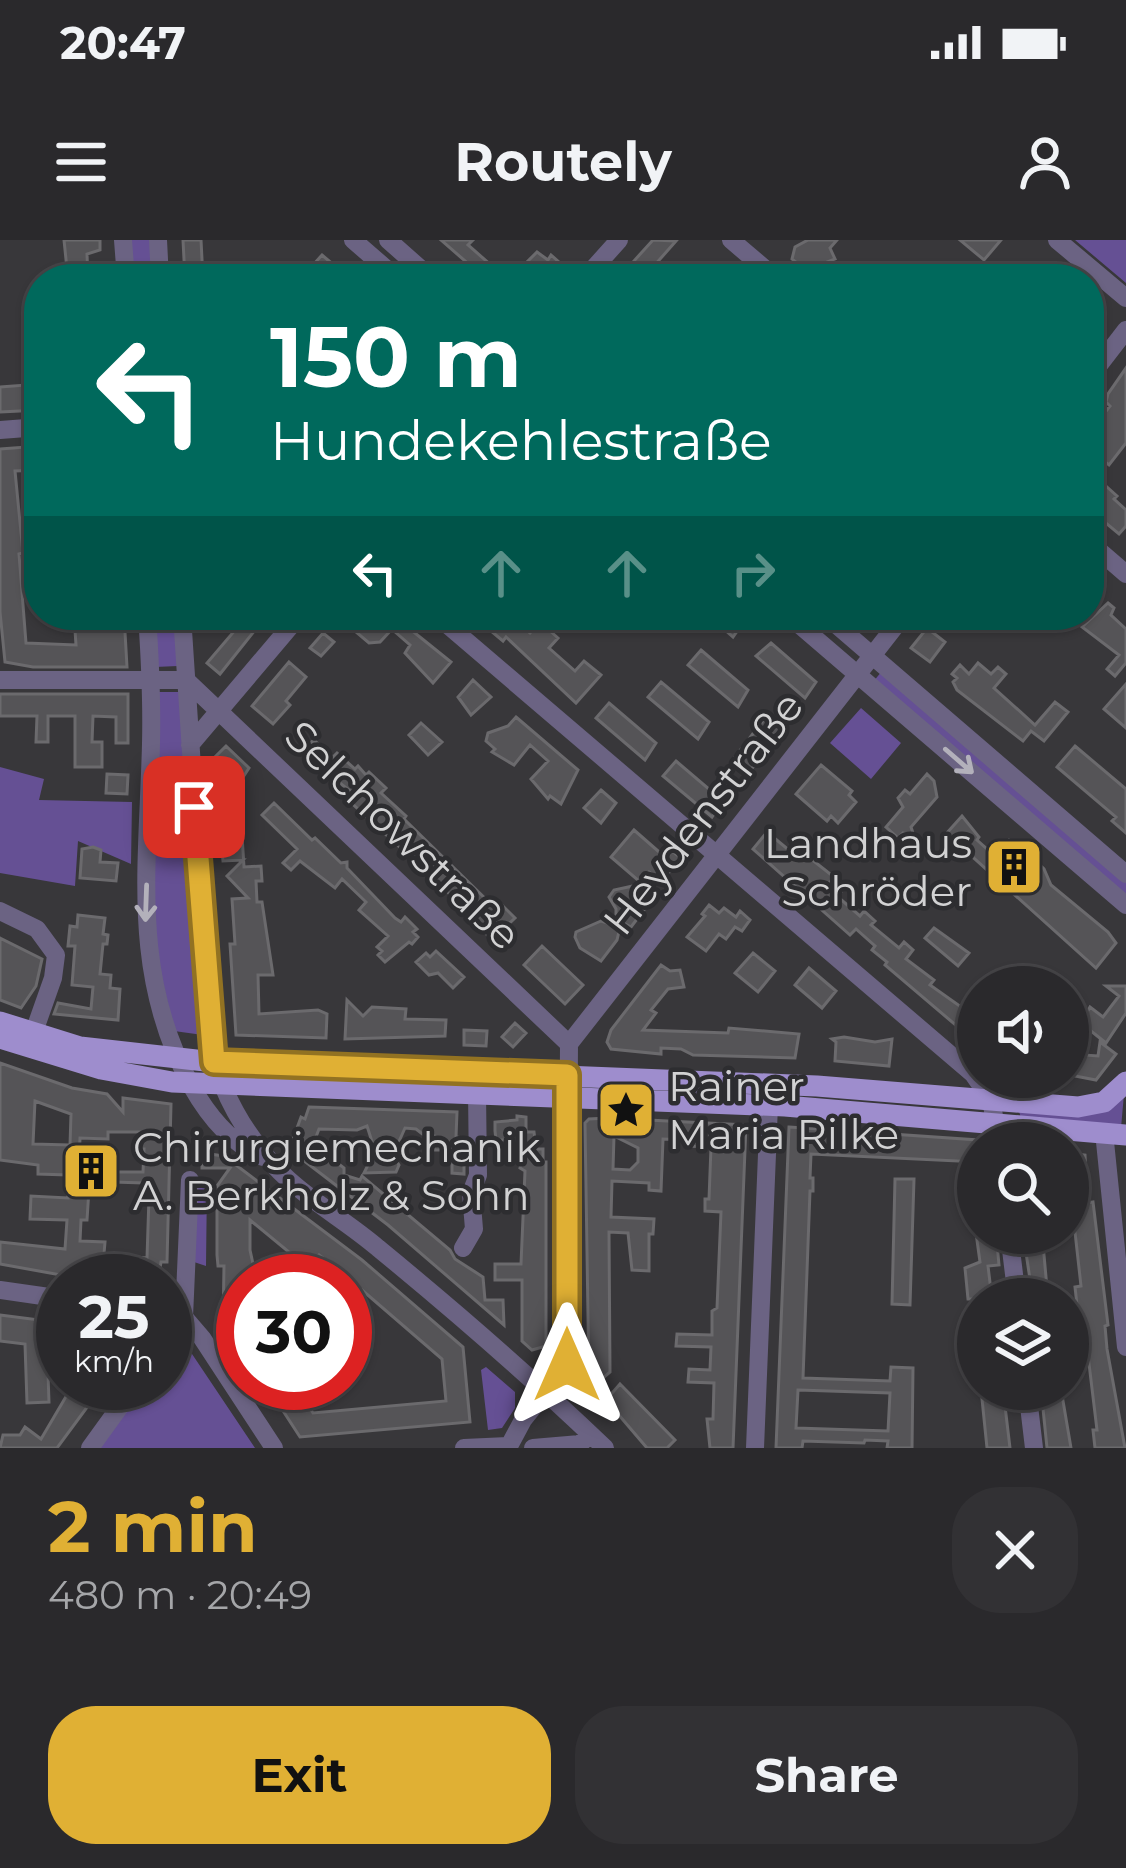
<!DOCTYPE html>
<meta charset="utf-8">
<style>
:root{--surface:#2a292c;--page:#323134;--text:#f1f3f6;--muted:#a5a6a9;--line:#464548;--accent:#e0b034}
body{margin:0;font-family:Montserrat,sans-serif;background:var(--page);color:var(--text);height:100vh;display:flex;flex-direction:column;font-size:45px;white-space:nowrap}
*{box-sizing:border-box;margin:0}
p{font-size:39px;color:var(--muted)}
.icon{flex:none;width:66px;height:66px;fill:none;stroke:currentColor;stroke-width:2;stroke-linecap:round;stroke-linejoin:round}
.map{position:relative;height:1208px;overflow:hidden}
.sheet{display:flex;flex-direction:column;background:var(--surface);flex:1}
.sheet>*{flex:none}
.guide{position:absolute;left:24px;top:24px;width:1080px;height:366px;border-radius:48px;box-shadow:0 3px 9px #0004,0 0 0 3px var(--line);background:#00695c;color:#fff;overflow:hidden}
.controls{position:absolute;left:957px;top:726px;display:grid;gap:24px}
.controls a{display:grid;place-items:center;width:132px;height:132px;border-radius:50%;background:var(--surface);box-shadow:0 3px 9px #0004,0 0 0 3px var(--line);font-size:60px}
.speed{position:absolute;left:36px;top:1014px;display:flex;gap:24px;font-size:60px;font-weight:700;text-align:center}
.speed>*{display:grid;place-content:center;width:156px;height:156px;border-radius:50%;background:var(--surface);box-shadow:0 3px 9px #0004,0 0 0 3px var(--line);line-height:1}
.speed small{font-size:30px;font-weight:400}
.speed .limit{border:18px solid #d22;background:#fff;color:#111}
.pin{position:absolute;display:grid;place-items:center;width:102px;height:102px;color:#fff;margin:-51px;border-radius:24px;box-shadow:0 6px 18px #0006}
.me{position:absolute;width:132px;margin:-66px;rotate:0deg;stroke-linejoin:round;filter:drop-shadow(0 0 9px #0008)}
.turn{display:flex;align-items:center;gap:42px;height:252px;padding:0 48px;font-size:54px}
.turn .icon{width:156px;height:156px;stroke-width:2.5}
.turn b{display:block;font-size:84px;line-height:102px}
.lanes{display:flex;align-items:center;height:114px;padding:0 48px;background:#0003;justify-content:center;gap:60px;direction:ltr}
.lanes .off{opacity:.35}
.round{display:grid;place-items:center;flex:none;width:126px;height:126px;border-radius:48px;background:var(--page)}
.headline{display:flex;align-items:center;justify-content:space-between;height:204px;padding:0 48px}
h1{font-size:72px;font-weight:700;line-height:90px;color:var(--accent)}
.button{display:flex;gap:24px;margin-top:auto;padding:24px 48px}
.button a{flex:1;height:138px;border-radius:48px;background:var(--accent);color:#111;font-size:48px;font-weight:700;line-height:138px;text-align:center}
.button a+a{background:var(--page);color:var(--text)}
.status{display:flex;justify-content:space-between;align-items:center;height:84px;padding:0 60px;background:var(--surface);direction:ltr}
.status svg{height:33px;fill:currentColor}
header{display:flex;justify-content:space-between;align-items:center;height:156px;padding:0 48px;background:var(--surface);font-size:54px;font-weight:700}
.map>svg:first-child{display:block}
</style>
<div class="status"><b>20:47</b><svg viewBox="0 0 49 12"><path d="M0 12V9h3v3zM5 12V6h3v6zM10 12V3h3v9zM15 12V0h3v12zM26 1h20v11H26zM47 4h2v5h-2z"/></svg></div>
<header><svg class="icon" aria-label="menu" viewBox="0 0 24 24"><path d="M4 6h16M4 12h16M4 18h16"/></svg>Routely<svg class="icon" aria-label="person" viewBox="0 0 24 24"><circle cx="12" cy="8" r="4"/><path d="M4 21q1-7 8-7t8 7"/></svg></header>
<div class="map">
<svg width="1126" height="1208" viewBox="0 0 1126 1208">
<rect width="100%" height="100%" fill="#38373a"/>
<path fill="#655094" d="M130,0H151L154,39H132Z
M1075,0H1126V43Z
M152,375H175L178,426L155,427Z
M882,431L1126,640V659L873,442Z
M158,452H180L203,795L174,791L153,699Z
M861,468L901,503L871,539L830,503Z
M0,527L44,539L39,560L132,562L131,624L78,601L75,646L0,633Z
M1124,854L1121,888L1021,878L1018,868Z
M196,940L207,941L206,1026L194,1022Z
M178,1101L188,1108L255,1208H99L147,1143H165V1119Z
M486,1127L515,1152V1168L502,1188L488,1190L481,1130Z"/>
<path fill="#555457" stroke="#6b6a6d" stroke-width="3" fill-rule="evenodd" d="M64,0H100V10L87,14L88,39H68Z
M183,0H201L203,39H185Z
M441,0H473L468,5L499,32L492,39H476L468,32L472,27Z
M653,0L676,1L653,27V39H639L633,22Z
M808,0H837L830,8L835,19L827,22L826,32L814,37L792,19L795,7Z
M960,0H1001L984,20Z
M537,12L548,20L551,15L561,24L548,39L527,22Z
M322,15L335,26L350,39H310L305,34Z
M1126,128V203L1109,225L1089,209V180L1095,185L1110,166L1106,162L1108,154Z
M39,144V170L0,172V147Z
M39,206V230L15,231L23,313L19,314L26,403L76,405L74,375H124L127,427H33L5,422L0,372V209Z
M1097,238L1117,256L1114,259L1126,270V286L1119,294L1089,269V248Z
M1108,363L1114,368L1111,375L1126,389V423L1115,436L1107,429L1119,415L1082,387Z
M248,375H267L220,434L207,423Z
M336,375H376L392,389L380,402L369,403Z
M472,375H508L530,393L540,382L558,398L549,408L575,431L584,421L601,435L576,463L506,397L503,401Z
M708,375H739L745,380L733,397Z
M400,381L451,422L433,443L405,413L410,405L393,390Z
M927,388L945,402L930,422L911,408Z
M323,393L334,402L321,416L310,408Z
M771,403L816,442L805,458L756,416Z
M701,410L748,450L738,467L688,425Z
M289,422L306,437L286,461L290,465L273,484L252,466Z
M978,423L991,434L998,427L1006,434L994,448L1035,485L1055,462L1068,472L1044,501L1031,491L1023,501L957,450L953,442L957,438L952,434L960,425L969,434Z
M473,440L491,457L471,475L458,457Z
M661,442L709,482L698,499L648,457Z
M1126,444V488L1104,469Z
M0,454H128V503H116V477L93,476L92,502H102V527H75V476H48V502H36L37,476H0Z
M609,463L656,503L645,520L596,478Z
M768,474L786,485L746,536L732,521Z
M516,477L578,530L561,564L550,556L548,559L531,539L548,521L530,505L514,525L492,512L495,509L486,501L488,493L508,486Z
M421,483L442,502L428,515L409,495Z
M314,500L333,517L337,513L355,529L358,526L366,535L369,532L386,548L381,553L406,576L404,579L495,668L500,663L515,678L492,700L442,646L345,557L350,551L300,511Z
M226,506L249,528L238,545H228L227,528L215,517Z
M1075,506L1126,549V593L1112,581L1116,577L1057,527Z
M676,521L723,561L712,577L663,536Z
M821,525L852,551L849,555L856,562L838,583L831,576L827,581L796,554Z
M107,534L128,535L127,554L106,553Z
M927,534L934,541L937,557L911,587L914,596L903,593L898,598L886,587L903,567L898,558L905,550L910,554Z
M601,550L616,563L601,583L584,568Z
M235,556L236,577L219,578L218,557Z
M274,563L312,600L315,598L341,623L347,622V628L395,678L401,682L405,677L417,689L413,692L418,697L412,704L409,702L385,722L378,715L382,711L377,707L388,696L359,670L366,662L342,639L335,648L300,621L291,630L283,623L297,609L262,575Z
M962,576L979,597L977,600L995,616L1009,600L1028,614L1044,629L1051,645L1108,692L1116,703L1096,728L967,612L962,618L954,612L959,606L946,594Z
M219,580L242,595L244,627L261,626L262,641H256L257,662H262L273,735H258L259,774L318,770L327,774L326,798L236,795L230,704H235L232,659L248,658L227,636L243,620L223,621Z
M634,590L666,618L672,611L681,618L661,642L649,632L640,642L611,617Z
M767,592L796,616L801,611L834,637L830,642L841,652L838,657L860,676L864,671L875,681L871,685L899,708L904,702L913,710L906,719L934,740L930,745L978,779V804L885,725L887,722L872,710L875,706L856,689L850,695L753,609Z
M93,607L101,610L100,622L118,623L116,641L80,638L82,609Z
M633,646L650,662L631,687L616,679V669L609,657L614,650Z
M709,665L719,673L724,668L736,677L740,671L750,680L742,691L735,687L726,699L719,694L706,711L687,697L705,676L702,674Z
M78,675L105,678L103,694L108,695L107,704H103L100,734L111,735L110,748L120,749L118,780L54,774L58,763L91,769L93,747L72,745L75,706H68L70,686L77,687Z
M601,681L620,687L617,700L601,721L580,708L575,697L576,692Z
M934,688L969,713L958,726L925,698Z
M0,698L42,719L36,746L21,768L0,760Z
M542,706L583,745L565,764L524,725Z
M436,711L464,737L453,748L438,733L429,735L416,722L426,713L430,717Z
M753,713L775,731L758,752L735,733Z
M661,725L670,731L680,730L684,747L668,749L651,770L656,773L643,790L728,793L729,788L799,794L795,818L693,815L681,809L661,808V814L611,809L607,802L611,790Z
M809,728L836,751L822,768L795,745Z
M1106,746H1126V773L1106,803L1081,783L1090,767L1103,777L1119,756Z
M347,760L363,776L372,767L406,769L405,779L446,780L445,796L345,799Z
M515,783L526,793L513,807L502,797Z
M464,790L487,791L486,806L464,805Z
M844,797L875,802L892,799L889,826L835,821L836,802L832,799Z
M1100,802L1116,814L1096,840L1070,835L1071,814L1098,816Z
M0,823L72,848L107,854L123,872V858L171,864L167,1022H161L158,1041L126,1036L72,1037L0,1024V1002L65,1009L67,980L30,979L31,956L68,958V935L38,934V925L0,920ZM35,861L71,874L70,905L33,904ZM108,892H139L138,909H144L143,932H114V924L79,923L80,898L108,899ZM113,942L144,943V957H149L147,1018L104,1014L105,1002L80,1001L81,980H87L89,949L113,950Z
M309,867L457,872L456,897L464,898V934L452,933V923H443V910H434V896H425L416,889L405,888L393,915L399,925L396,932L364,933L375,911L367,886L357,890L319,889L311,910L323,912L344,928V935L360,940L362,936L450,1010L455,1019L483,1037L485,1060H503L504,1085L388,985L303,920L305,916L289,910L301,877L305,879Z
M517,876L526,877V892H534L536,909H543V922H546V1106L532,1110L522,1101V1040H495V1024H521L525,931L520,928L524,909L521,900H496L495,891V882L517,880Z
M608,878L746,885L733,1208H710L707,1179H713L714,1143L688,1142L689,1129L710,1130L711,1107L676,1106L677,1094L712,1095V1071L717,1068L721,972L705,971V959H709L711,907L687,906L688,900L663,899L661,951L649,950V943L612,941L611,977L654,979L653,994H649V1031L632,1030L628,993L609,992L610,1132L595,1145L589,1140L585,883L589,879ZM614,896L638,908V922L630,930L613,929Z
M789,887L978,900V922L811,914L810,938H813V951H810L803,1138L890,1141L891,1127L913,1128L912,1208H887L888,1201L865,1200L864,1203L803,1201L802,1208H776ZM798,1150L890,1153L888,1191L796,1188Z
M202,913L224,916L362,1020L463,1107L470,1182L300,1197L265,1143H293L313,1173L446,1161L442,1119L362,1050L359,1054L350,1050L345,1041L336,1037L341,1031L319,1015L307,1027L250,980V1010L255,1033L250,1041H243V1114L223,1084L224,1026H218L217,1015V946L230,928H202Z
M1068,913L1085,915L1086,934L1068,933Z
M895,939H914L910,1065L892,1064Z
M1093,962L1108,1085L1105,1086L1107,1109L1125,1208H1095L1093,1190H1097L1084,1082L1079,1083L1075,1047L1081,1046L1072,965Z
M976,993H996L999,1025L988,1026L992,1059H968L965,1028L980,1022Z
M1023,993H1042L1048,1059H1033Z
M0,1075L63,1083V1107L47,1106L49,1162L27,1163L25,1104L0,1101Z
M74,1143H105L57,1208H0L3,1195H20L25,1187L41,1199Z
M620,1144L675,1200L667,1208H647L606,1160Z
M981,1149H1003L1010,1208H987Z
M1041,1149H1061L1071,1208H1047Z"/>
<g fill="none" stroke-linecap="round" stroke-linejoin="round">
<path stroke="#6b6383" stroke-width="18" d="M123,0L126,39
M158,0L160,39
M353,0L398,39
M388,0L432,39
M731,0L777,39
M1057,0L1126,58
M584,39L619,0
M1089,138L1126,90
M0,190L39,187
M1089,302L1126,334
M147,375C150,418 152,461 151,504C148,627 130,735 192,847C209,877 231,904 263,917
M182,375L210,801C218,845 237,881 265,915C295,953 342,977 378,1008C456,1072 532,1138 605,1208
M436,375L973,834L991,860L999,903
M788,375L1126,665
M825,375L1126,634
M0,440H186L569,804
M190,505L300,375
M0,671L37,689L56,715L53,738L29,806
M1104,892L1126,1107
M1009,993L1017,1059
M463,1008L474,989L471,953L478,935L477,852
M0,1050L63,1059
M165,1068L184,1077L190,940
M165,1103L184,1077L202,1098L274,1208
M1027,1149L1034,1208
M90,1208L137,1143
M464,1208L508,1206
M508,1208L523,1180L567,1125L569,804L904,375
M533,1208L580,1204L590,1194
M755,1208L769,865"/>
<path stroke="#9e8dcd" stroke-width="21" d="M0,782L80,807L214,822L817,846L1078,867L1104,862L1126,842
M0,798L101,829L172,842L785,866L1126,895"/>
</g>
<defs><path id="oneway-shaft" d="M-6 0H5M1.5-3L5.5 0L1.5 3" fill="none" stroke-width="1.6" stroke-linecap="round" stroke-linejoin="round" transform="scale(3)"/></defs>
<g stroke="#b3b1bb">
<use href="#oneway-shaft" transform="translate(959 521) rotate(41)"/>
<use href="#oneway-shaft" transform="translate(146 663) rotate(92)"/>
</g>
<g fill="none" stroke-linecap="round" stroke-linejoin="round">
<g stroke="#927222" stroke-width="30">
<path id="route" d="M194,567L214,822L567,835V1125"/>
</g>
<use href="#route" stroke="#e0b034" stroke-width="21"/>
</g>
<defs>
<g id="building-square" transform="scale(3)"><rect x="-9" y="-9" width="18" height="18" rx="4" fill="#e0b034" stroke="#2d2d30"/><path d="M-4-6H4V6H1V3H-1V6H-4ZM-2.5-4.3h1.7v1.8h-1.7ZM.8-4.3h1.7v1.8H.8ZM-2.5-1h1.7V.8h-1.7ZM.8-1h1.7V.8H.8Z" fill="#111"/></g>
<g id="sight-square" transform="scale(3)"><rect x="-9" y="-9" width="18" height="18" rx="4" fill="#e0b034" stroke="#2d2d30"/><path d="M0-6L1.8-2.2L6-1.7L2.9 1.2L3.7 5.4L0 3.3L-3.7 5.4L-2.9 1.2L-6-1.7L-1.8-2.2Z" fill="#111"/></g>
</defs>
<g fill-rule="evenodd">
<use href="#building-square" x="1014" y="627"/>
<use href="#sight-square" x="626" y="870"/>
<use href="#building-square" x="91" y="931"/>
</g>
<g text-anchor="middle" stroke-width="9" stroke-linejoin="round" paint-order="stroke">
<g font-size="42" fill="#d2d2d3" stroke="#2d2d30">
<text transform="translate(703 573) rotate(-52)" y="15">Heydenstraße</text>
<text transform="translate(403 595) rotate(44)" y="15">Selchowstraße</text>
</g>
<g font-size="42" fill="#d2d2d3" stroke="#2d2d30" text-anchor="start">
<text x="972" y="618" text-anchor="end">Landhaus<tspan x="972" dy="48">Schröder</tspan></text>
<text x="668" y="861">Rainer<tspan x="668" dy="48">Maria Rilke</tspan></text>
<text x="133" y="922">Chirurgiemechanik<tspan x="133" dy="48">A. Berkholz &amp; Sohn</tspan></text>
</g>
</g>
</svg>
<div class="controls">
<a><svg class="icon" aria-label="sound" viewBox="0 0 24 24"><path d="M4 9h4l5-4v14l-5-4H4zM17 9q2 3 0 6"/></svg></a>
<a><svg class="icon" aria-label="search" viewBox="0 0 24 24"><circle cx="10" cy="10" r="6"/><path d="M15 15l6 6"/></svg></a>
<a><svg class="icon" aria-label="layers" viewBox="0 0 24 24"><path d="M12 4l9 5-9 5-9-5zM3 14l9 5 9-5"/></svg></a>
</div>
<div class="speed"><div>25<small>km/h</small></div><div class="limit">30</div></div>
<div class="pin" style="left:194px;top:567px;background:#d93025"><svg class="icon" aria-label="arrive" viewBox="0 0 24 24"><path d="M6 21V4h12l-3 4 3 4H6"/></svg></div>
<svg class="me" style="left:567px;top:1125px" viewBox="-20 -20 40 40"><path d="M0-17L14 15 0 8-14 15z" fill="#e0b034" stroke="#fff" stroke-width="4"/></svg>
<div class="guide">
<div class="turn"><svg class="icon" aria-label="left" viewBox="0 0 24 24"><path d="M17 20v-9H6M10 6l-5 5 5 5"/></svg><div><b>150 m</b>Hundekehlestraße</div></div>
<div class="lanes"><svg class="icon" aria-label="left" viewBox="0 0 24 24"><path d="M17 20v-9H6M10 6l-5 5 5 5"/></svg><svg class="icon off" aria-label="ahead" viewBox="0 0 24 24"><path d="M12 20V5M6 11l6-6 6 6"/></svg><svg class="icon off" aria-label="ahead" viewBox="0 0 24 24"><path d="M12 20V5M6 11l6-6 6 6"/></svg><svg class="icon off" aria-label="right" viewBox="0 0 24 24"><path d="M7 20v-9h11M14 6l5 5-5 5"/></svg></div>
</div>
</div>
<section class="sheet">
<div class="headline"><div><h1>2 min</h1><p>480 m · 20:49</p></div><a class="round"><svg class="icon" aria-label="close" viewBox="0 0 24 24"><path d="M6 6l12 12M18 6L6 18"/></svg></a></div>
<div class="button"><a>Exit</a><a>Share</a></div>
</section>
